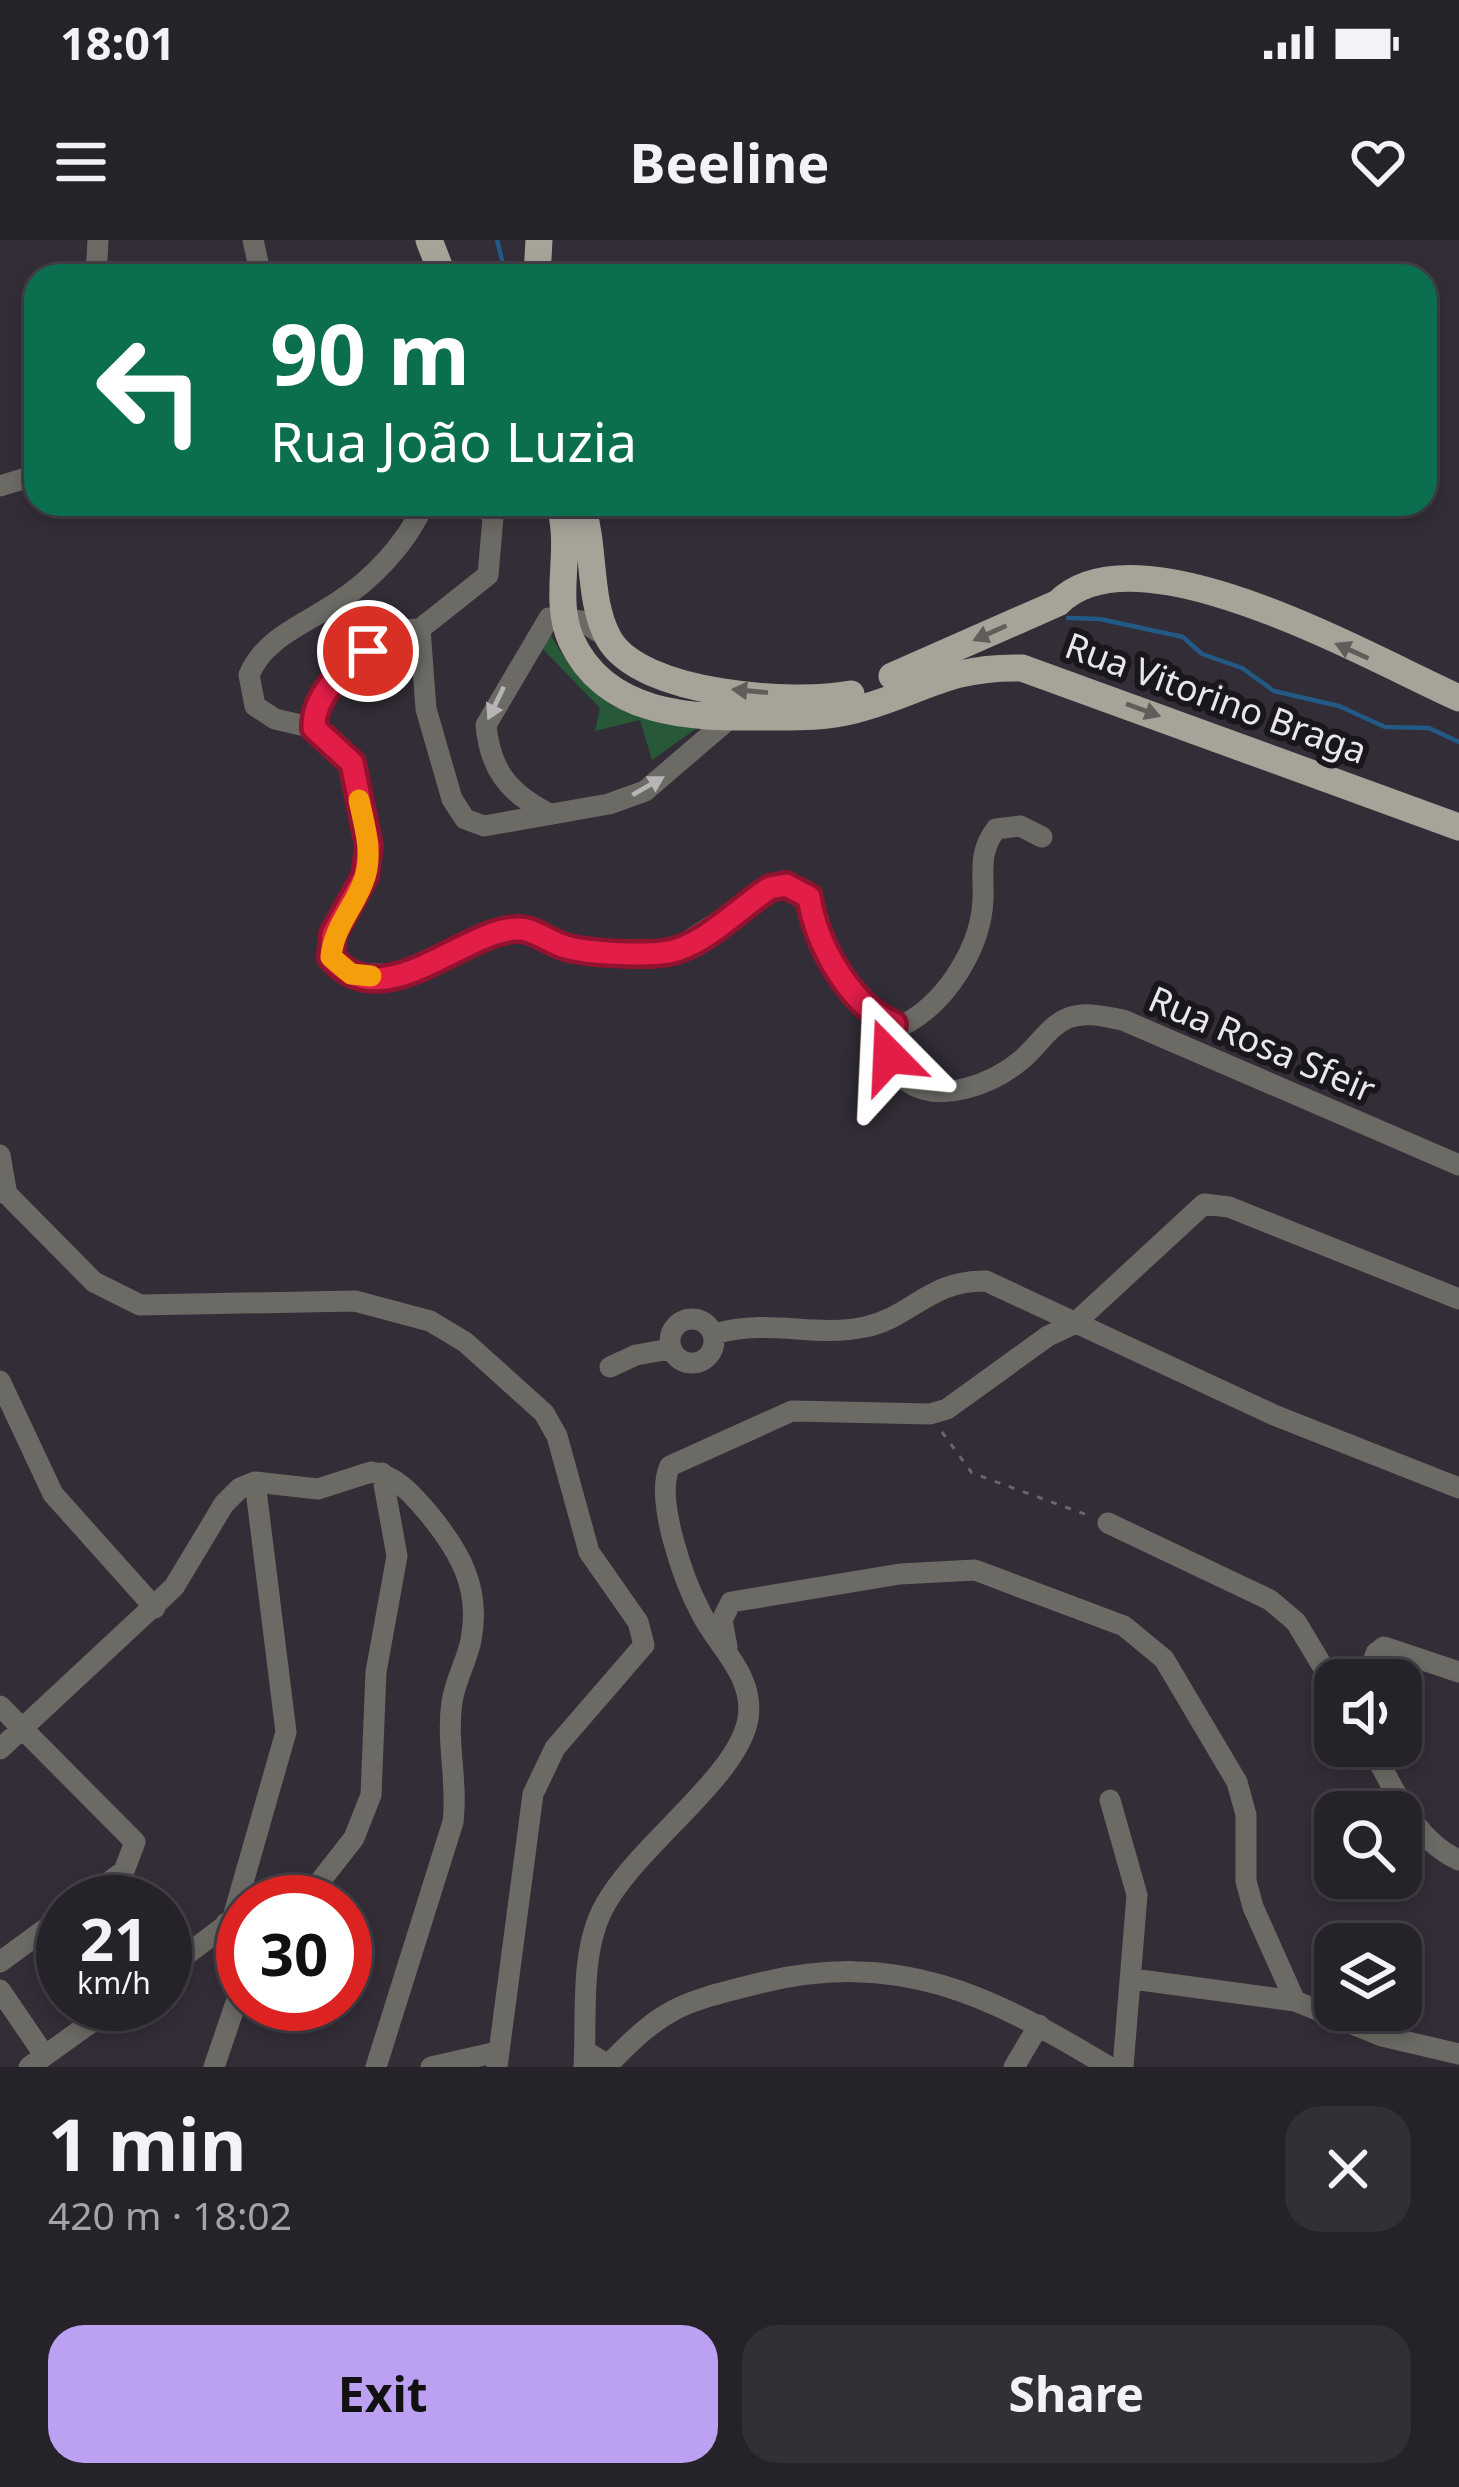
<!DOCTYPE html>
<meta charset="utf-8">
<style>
:root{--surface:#262229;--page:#322f35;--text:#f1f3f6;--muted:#a4a4a8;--line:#423f46;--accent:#bca0f2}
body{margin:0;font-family:"Noto Sans",sans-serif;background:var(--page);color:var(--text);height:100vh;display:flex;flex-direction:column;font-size:45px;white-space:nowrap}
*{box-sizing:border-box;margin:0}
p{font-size:39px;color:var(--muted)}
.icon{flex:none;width:66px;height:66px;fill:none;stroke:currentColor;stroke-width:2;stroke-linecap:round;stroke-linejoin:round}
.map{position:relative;height:1827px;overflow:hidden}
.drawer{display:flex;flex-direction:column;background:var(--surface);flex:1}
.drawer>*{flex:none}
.top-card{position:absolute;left:24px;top:24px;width:1413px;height:252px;border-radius:36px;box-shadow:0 6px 18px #0003,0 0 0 3px var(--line);background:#0b6e4f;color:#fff;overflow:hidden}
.tools{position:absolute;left:1314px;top:1419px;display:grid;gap:24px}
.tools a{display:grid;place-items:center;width:108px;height:108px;border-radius:24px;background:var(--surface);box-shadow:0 6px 18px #0003,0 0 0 3px var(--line);font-size:60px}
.speed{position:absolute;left:36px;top:1635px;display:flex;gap:24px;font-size:60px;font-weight:700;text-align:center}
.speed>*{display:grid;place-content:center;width:156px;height:156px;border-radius:50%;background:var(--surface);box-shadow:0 6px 18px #0003,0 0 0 3px var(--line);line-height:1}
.speed small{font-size:30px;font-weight:400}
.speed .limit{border:18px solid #d22;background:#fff;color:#111}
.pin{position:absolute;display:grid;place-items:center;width:102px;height:102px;color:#fff;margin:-51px;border:6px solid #fff;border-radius:50%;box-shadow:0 3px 12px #0007}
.me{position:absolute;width:132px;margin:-66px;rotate:339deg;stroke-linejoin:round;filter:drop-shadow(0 0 9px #0008)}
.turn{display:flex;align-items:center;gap:42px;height:252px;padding:0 48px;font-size:54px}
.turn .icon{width:156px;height:156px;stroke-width:2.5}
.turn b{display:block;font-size:84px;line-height:102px}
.round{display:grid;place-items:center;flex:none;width:126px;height:126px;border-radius:36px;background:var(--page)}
.head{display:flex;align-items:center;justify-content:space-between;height:204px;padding:0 48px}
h1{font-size:72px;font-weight:700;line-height:90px}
.cta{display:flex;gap:24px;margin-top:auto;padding:24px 48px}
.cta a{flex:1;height:138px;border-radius:36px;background:var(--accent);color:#111;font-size:48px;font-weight:700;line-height:138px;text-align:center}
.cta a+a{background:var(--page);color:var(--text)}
.status{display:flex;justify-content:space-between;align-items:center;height:84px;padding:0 60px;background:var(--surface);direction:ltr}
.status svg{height:33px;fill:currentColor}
header{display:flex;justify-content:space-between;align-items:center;height:156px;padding:0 48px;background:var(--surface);font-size:54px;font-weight:700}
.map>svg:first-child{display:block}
</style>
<div class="status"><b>18:01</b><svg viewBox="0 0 49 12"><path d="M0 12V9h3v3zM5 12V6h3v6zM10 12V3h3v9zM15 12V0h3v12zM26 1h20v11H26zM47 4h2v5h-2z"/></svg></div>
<header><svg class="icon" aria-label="menu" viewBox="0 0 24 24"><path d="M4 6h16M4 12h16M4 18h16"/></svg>Beeline<svg class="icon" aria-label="heart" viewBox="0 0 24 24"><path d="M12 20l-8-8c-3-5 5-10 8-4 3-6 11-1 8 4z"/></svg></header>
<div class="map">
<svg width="1459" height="1827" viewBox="0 0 1459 1827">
<rect width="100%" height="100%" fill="#322d37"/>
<path fill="#275838" d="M548,390C588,464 619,469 697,488L652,520L640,480L595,491L600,468L537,403Z"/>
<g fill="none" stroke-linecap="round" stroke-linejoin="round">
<path stroke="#235985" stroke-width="4.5" d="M497,0L506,36
M1068,378L1100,379L1183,397L1202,414L1242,428L1274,451L1339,466L1385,487L1429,488L1459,502"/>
<path stroke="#69656d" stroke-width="3" stroke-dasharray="6 9" stroke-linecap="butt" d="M942,1192L972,1233L1090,1276"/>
<path stroke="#6c6a65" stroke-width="21" d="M253,0L261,36
M96,36L98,0
M0,246L36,235
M424,264C407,303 372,340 336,363C305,384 264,398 249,435L255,466L275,479L314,488L353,523L369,606L365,636L333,695L331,717L351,734H394L435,724L501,691L522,688L564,708L671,712L770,648L786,645L809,657C815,698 860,788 907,783C948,760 981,706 983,660C984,631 978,613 996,589L1020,586L1042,597
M420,389L426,469L452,559L465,579L484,586L609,564L645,551L729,479
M420,389L488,335L493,278L487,269L465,264
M314,488C313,445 377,387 420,389
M546,572C508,552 490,529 486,485L549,378L581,381L607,397
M894,784C890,809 886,826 908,842C940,864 992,844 1020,821C1037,808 1048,786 1068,778C1086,771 1106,777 1123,780L1459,925
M0,915L7,955
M0,947L94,1042L140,1065L355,1061L430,1081L465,1102L544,1173L557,1196L589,1312L638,1382L644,1405L555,1508L533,1554L497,1827
M670 1101a22 22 0 1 1 44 0a22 22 0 1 1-44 0Z
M715,1094C771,1078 813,1098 865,1087C912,1077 929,1040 986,1041L1274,1175L1459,1248
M610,1127L636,1115L670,1109
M0,1141L53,1254L155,1368
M1108,1283L1270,1360L1296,1382L1335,1447
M727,1407L722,1380L731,1362L900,1334L975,1330L1124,1386L1164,1419L1237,1542L1246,1575V1641L1253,1667L1295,1761
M1367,1440L1376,1413L1384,1407L1459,1432
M0,1466L135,1602L124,1631L82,1662
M1370,1506C1394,1547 1413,1600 1459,1620
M0,1509L174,1347L224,1264L240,1248L255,1242L318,1249L371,1232C396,1235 413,1255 429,1274C460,1312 481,1348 471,1400C467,1421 455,1440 452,1462C446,1502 458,1541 453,1582L376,1827
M1110,1560L1137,1655L1123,1827
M304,1662L354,1598L371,1555L376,1432L397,1316L382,1233
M234,1674L286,1492L255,1242
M226,1683L225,1700L243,1712
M0,1722L63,1676
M165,1731L243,1672
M1133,1739L1295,1761L1382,1796L1459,1814
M0,1750L43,1813
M585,1811L608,1825C664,1767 680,1763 756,1744C898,1708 990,1755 1109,1827
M29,1827L117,1764
M214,1827L243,1742
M431,1827L497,1812
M584,1827C587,1777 579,1711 605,1665C637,1606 738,1537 748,1479C755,1436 718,1407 701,1373C684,1341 654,1258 670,1226L792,1171L930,1174L947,1169L1048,1096L1074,1084L1204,964L1229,967L1459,1059
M1014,1827L1039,1785"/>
<path stroke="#a8a399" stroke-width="27" d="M429,0L443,36
M537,36L539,0
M559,264C574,309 552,356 571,400C606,476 691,478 763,477C793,477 825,478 855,470C921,453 946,426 1022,428L1459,587
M581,264C596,307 587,359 609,399C641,455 794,465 851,454
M892,436L1058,363C1137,283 1373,420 1459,458"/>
</g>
<defs><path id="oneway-solid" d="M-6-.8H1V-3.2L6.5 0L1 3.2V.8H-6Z" transform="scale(3)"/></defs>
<g fill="#605d5a">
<use href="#oneway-solid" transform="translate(990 393) rotate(156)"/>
<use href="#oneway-solid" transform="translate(1352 411) rotate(-156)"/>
<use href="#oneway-solid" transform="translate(750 451) rotate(-175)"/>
<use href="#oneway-solid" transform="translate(1143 470) rotate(20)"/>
</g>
<g fill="#b7b4b6">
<use href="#oneway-solid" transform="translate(496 463) rotate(116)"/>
<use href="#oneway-solid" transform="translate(648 546) rotate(-30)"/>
</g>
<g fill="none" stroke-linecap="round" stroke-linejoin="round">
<g stroke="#92132f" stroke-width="30">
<path id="route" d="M368,411C343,429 313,455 314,488L352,523L369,606L365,636L333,694L331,717C383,779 464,689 518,689C532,688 546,700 560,705C581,714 646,716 669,712C705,705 740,667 770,648L786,645L809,657C816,703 849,765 894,784L889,816"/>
</g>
<use href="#route" stroke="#e11d48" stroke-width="21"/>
<path stroke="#f59e0b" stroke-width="21" d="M359,560C364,585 373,611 365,637C356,666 334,685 331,717L351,734L371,736"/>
</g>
<g text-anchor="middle" stroke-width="12" stroke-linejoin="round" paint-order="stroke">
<g font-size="36" fill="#e9e6ec" stroke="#19171b">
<text transform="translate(1216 458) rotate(20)" y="13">Rua Vitorino Braga</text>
<text transform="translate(1262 804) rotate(23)" y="13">Rua Rosa Sfeir</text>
</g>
</g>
</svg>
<div class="tools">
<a><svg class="icon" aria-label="sound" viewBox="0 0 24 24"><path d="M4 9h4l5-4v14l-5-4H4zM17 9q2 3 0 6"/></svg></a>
<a><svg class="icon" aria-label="search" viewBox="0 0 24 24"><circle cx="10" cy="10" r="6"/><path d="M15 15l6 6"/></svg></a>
<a><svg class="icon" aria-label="layers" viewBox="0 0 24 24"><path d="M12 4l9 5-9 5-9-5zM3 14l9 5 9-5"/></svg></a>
</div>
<div class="speed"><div>21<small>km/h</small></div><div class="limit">30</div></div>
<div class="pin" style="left:368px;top:411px;background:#d93025"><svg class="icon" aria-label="arrive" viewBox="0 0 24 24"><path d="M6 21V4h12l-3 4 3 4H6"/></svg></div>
<svg class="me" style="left:889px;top:816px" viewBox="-20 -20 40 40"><path d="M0-17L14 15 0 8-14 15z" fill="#e11d48" stroke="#fff" stroke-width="4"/></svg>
<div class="top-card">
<div class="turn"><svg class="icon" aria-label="left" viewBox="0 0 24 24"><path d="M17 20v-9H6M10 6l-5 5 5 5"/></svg><div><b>90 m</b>Rua João Luzia</div></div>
</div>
</div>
<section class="drawer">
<div class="head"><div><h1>1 min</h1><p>420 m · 18:02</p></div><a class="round"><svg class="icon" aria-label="close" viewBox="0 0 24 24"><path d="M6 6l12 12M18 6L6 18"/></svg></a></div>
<div class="cta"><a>Exit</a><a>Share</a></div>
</section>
